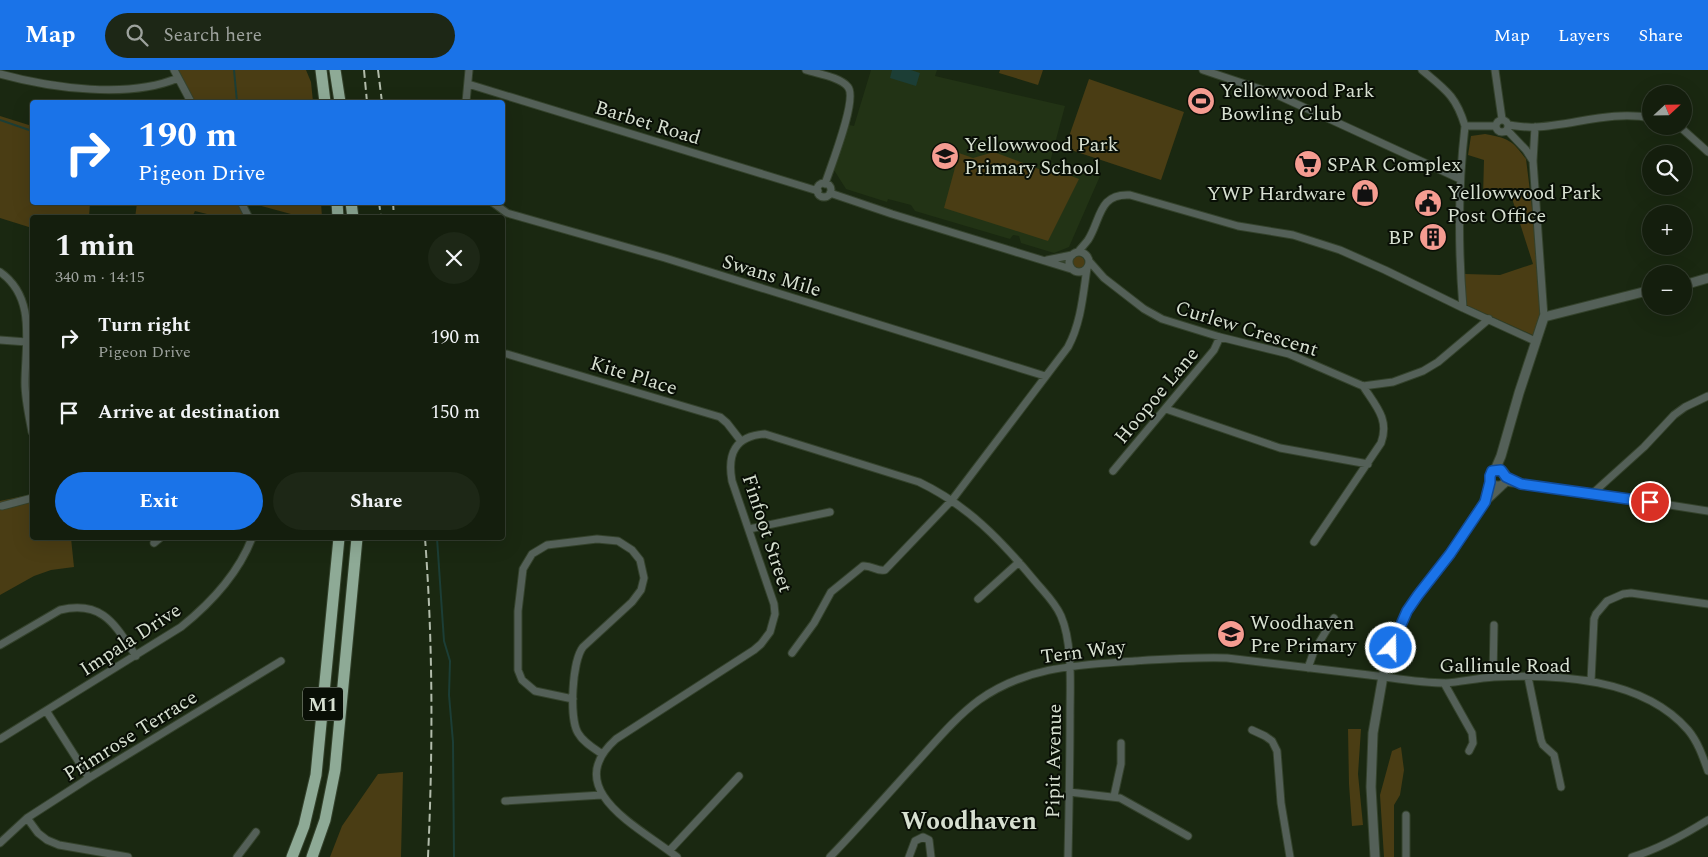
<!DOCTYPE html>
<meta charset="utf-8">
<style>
:root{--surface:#141e0d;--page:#1d2716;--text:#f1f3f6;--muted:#9da29d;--line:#333c2e;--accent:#1a73e8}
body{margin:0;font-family:Spectral,serif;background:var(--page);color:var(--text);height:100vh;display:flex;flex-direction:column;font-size:19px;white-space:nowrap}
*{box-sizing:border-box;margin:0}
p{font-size:16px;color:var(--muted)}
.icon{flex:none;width:28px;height:28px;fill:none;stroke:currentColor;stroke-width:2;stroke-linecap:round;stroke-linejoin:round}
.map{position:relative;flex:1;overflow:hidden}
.side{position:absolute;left:30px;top:145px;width:475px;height:325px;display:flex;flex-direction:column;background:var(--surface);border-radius:5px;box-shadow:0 5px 20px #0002,0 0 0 1px var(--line)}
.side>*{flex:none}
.top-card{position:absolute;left:30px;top:30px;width:475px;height:105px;border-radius:5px;box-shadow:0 5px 20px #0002,0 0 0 1px var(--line);background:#1a73e8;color:#fff;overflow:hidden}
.needle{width:32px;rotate:68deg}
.buttons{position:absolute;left:1642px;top:15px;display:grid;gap:10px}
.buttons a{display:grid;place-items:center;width:50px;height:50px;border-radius:50%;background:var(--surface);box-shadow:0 5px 20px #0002,0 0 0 1px var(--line);font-size:25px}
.pin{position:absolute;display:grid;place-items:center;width:42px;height:42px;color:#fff;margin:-21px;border:2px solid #fff;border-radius:50%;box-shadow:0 1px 5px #0007}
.me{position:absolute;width:55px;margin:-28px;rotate:21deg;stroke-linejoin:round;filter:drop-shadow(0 0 4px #0008)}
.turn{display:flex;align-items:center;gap:18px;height:105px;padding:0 25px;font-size:22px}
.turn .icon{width:65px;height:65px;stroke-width:2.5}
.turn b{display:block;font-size:35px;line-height:42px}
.round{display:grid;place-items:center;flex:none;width:52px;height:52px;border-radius:26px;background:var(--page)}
.head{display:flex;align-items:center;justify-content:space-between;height:85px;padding:0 25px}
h1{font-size:30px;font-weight:700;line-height:38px}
.primary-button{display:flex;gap:10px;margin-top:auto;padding:10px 25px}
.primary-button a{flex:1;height:58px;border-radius:30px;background:var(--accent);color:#fff;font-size:20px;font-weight:700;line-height:58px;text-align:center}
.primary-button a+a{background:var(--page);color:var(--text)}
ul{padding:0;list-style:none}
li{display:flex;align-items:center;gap:15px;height:75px;padding:0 25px}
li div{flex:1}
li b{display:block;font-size:19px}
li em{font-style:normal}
header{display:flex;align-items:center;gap:30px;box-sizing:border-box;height:70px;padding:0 25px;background:var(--accent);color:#fff}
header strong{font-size:24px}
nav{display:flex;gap:28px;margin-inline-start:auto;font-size:18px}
.search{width:350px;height:45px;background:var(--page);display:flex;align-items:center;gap:12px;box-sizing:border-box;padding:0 18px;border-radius:28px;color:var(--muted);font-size:19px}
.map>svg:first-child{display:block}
</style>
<header>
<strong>Map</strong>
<div class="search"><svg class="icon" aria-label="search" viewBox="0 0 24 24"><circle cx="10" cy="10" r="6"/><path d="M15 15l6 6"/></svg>Search here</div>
<nav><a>Map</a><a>Layers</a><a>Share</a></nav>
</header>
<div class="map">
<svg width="1708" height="787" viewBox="0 0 1708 787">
<rect width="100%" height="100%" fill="#1a2811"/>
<path fill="#223315" d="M871,0H937L935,6L1065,36L1050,92L1100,106L1069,177L1054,183L1021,173L1019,166L1013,165L1010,169L915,141L911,135L888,129L887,132L846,119L834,100L849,55L854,56Z"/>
<path fill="#4a3d14" d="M174,0H306L311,12L313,32H190Z
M1000,0H1043L1038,15L999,3Z
M1089,9L1184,42L1161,110L1065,78Z
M0,46L32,56V132L90,133L89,147H91L32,148V158L0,148Z
M1485,64C1508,68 1512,70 1526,89L1545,242L1535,266L1464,234L1465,204L1500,205L1533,194L1509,119L1483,127L1484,90L1468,85L1471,66Z
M994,82L1044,101L1047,96L1079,109L1048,171L944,138L959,83L973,88Z
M137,133H249L242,135L249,147H219L195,141L192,147L135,148Z
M250,133H321L322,147H302Z
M1071 193a7 7 0 1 1 14 0a7 7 0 1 1-14 0Z
M32,424V468H71L74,497L51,500L34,506L0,525V431Z
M1348,659H1361L1358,704L1363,755L1352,756L1349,714Z
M1401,677L1404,700L1400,725L1394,735V787H1384L1380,725L1392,681Z
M403,702L401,787H330L342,756L378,704Z"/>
<path fill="#1c3e36" d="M892,0H911L920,3L916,16L890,8Z"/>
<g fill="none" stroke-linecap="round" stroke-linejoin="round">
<path stroke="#1c3e36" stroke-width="2" d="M234,0L237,32
M0,50L32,61
M437,468L444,571L450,591L449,625L453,672L454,787"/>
<g stroke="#34422c" stroke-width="9">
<path id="minor" d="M174,0L191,32
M806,0C818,4 840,7 848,17C858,29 830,98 825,114
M1203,0L1275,24L1460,109
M1422,0C1446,20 1456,26 1465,56H1496
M1495,0L1502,49
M0,4C51,18 129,29 178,8
M468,14L818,121
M466,32L469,0
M1496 56a6 6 0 1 1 12 0a6 6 0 1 1-12 0Z
M1509,55C1517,56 1527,58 1536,57C1574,55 1613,40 1651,48
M1679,56L1708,82
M1535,57L1533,91L1544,247
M1507,60L1526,80L1533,91
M817 120a7 7 0 1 1 14 0a7 7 0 1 1-14 0Z
M830,123L892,144L1071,199
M241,132L249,148
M492,132L507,143L665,188L1045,306
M1069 192a10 10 0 1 1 20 0a10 10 0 1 1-20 0Z
M1078,182C1081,178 1085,174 1088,170C1101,150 1098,123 1130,125L1238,156L1293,165L1340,180L1385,200L1463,238L1535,271
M1047,190L1072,185
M1089,191L1104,208L1144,239L1162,249L1220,267L1289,284L1363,316L1393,312L1423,301L1438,292L1489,249
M0,202C37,228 25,274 25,313C25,329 29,346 32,362
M1463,238C1458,177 1458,117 1465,56
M0,270L27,272
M507,284L720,347L727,353L741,371
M1166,339L1280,378L1368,394
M1113,401L1214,280L1220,267
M1505,412L1593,423L1708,441
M1593,423L1644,377L1674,345L1685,337L1708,326
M2,436L32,428
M749,459L830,442
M1314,472L1381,373C1390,349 1375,335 1363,316
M154,473L160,468
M978,529L1019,492
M0,575L60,540C103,530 115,555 136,586
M792,583L814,553L831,522L863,496C872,495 877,502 885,500L952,430L1068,277C1081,253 1083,225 1087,198
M1308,598L1314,581L1334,548
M1493,607L1494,555
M1528,607L1541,670L1543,675L1554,685L1561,717
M1591,611L1594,549L1596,544L1607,531L1623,524L1631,523L1708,534
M1444,613L1472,663L1473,673L1469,681
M573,629L535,621L522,610L518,600V541L523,499L532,484L547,475L597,469L618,471L632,480L640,490L644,508L641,520L632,532L583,577C572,591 569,648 578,663C583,672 593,678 602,684
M47,642L89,708
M1252,660L1265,666L1272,671L1277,681L1281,733L1290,787
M0,669L181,557C211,533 238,504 252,468
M1069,722L1120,728L1188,766
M1114,726L1121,694V673
M505,731L602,725
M27,748L38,763L47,770L59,775L128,787
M0,773L27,748L89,708L281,591
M669,781L739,706
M237,787L256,762
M677,787C641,758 559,720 616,669L754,580L761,574L770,562L775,544L774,534L732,411C727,384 735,366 765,364L919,412C967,435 1000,469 1034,510C1043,521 1055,532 1061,546C1073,574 1070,616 1070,647C1070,694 1069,740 1068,787
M830,787C860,756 888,724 917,692C937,670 956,647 979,630C1027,596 1079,595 1135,591C1166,589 1196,587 1227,588C1274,594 1322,599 1369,605C1394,608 1420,613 1445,613C1461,612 1477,608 1494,607C1558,604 1643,608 1688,660C1698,672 1703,687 1708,701
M909,787L915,771L923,767L929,770L931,787
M1406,787V745
M1632,787C1659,779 1684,765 1708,750"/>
</g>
<g stroke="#34422c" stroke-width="11">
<path id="tertiary" d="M1684,215L1708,208
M1490 408a8 8 0 1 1 16 0a8 8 0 1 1-16 0Z
M1495,400L1501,386L1519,323L1544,247L1651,220
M1375,787L1371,717L1373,663L1383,606L1391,578L1407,541L1418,525L1451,483L1485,431L1501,416"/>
</g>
<g stroke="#34422c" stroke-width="13">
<path id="trunk" d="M321,0L325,32
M335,0L340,32
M337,132L338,148
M351,132L353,148
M292,787L304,756L316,705L339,468
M312,787L325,750L335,700L357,468"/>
</g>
<use href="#minor" stroke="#546058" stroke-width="7"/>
<use href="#tertiary" stroke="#546058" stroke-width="9"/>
<use href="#trunk" stroke="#8eaa96" stroke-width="11"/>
<path stroke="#b2bcab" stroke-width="2" stroke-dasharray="8 4" stroke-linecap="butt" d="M364,0L367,32
M378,0L382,32
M379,132L381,148
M393,132L394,148
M425,468C433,574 433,680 428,787"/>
</g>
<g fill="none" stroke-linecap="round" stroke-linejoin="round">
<g stroke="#114b97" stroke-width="12">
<path id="route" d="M1391,578L1407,541L1418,525L1450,484L1485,432L1490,412V406L1492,401L1501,400L1506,407L1521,414L1650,432"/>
</g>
<use href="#route" stroke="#1a73e8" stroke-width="9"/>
</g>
<defs>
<g id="stadium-disc" transform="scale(1.4375)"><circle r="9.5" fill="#f59c91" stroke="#090f06"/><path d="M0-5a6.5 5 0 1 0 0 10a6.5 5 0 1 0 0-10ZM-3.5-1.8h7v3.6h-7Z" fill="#111"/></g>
<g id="school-disc" transform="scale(1.4375)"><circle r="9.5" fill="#f59c91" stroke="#090f06"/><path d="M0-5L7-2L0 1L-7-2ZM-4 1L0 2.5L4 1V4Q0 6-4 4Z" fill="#111"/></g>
<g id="supermarket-disc" transform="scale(1.4375)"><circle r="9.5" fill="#f59c91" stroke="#090f06"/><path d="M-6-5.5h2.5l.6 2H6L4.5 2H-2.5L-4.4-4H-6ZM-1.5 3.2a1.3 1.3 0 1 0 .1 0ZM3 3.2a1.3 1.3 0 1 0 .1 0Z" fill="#111"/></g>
<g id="shop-disc" transform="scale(1.4375)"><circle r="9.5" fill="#f59c91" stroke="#090f06"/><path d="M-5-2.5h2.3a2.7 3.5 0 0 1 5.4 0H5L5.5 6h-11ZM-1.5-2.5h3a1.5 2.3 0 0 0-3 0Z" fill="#111"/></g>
<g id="civic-disc" transform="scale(1.4375)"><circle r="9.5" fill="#f59c91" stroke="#090f06"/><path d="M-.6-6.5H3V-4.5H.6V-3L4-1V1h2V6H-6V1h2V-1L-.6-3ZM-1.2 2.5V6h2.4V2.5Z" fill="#111"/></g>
<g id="building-disc" transform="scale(1.4375)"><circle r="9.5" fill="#f59c91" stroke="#090f06"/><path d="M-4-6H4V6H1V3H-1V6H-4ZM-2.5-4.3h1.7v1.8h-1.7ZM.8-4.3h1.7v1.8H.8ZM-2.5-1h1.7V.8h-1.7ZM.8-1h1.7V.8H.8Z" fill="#111"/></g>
</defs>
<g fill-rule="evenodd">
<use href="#stadium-disc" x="1201" y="31"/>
<use href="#school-disc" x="945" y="86"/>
<use href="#supermarket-disc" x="1308" y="94"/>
<use href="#shop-disc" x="1365" y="123"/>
<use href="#civic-disc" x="1428" y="133"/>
<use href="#building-disc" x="1433" y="167"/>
<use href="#school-disc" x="1231" y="564"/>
</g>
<g text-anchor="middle" stroke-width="4" stroke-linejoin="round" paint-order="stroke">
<rect fill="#090f06" stroke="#99a194" stroke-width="1" x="303" y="617.5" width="40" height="33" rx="4"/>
<g font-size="19" font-weight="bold" fill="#d7e0d1">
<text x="323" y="641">M1</text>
</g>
<g font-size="20" fill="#d7e0d1" stroke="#090f06" text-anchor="start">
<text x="1220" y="27">Yellowwood Park<tspan x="1220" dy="23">Bowling Club</tspan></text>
<text x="964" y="81">Yellowwood Park<tspan x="964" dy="23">Primary School</tspan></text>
<text x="1327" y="101">SPAR Complex</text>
<text x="1447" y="129">Yellowwood Park<tspan x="1447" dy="23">Post Office</tspan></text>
<text x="1346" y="130" text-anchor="end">YWP Hardware</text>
<text x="1414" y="174" text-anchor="end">BP</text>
<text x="1250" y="559">Woodhaven<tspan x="1250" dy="23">Pre Primary</tspan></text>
</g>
<g font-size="20" fill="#d7e0d1" stroke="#090f06">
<text transform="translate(648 52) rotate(17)" y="7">Barbet Road</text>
<text transform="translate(772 205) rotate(17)" y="7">Swans Mile</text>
<text transform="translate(1247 258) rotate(17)" y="7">Curlew Crescent</text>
<text transform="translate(634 305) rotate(17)" y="7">Kite Place</text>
<text transform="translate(1156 325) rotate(-50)" y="7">Hoopoe Lane</text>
<text transform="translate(768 463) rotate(72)" y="7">Finfoot Street</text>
<text transform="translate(130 569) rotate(-33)" y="7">Impala Drive</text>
<text transform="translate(1083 581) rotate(-7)" y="7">Tern Way</text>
<text x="1505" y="602">Gallinule Road</text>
<text transform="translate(130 665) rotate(-32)" y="7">Primrose Terrace</text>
<text transform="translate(1053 691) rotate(-89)" y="7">Pipit Avenue</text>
</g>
<g font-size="25" font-weight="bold" fill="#d7e0d1" stroke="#090f06">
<text x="969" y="759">Woodhaven</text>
</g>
</g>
</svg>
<div class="buttons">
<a><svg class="needle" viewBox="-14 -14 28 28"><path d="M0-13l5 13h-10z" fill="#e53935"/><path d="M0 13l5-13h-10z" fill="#9da29d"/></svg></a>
<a><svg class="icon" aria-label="search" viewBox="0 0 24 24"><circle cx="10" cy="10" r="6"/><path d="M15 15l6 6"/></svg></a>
<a>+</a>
<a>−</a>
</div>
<div class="pin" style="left:1650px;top:432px;background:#d93025"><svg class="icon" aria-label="arrive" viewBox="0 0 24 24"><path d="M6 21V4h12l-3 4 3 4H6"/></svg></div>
<svg class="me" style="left:1391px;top:578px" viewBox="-20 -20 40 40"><circle r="17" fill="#1a73e8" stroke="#fff" stroke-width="3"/><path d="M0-11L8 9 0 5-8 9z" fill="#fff"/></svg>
<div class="top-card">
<div class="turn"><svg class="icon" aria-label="right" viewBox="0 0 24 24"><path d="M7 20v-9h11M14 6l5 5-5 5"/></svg><div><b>190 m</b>Pigeon Drive</div></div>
</div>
<section class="side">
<div class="head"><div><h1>1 min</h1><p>340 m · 14:15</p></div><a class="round"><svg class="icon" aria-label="close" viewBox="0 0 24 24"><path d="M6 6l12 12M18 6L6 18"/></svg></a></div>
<ul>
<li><svg class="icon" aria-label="right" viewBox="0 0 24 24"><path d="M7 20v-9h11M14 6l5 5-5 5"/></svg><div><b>Turn right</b><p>Pigeon Drive</p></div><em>190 m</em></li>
<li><svg class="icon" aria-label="arrive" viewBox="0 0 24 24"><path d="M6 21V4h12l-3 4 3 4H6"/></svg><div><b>Arrive at destination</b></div><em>150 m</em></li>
</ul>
<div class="primary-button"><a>Exit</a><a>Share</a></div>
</section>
</div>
